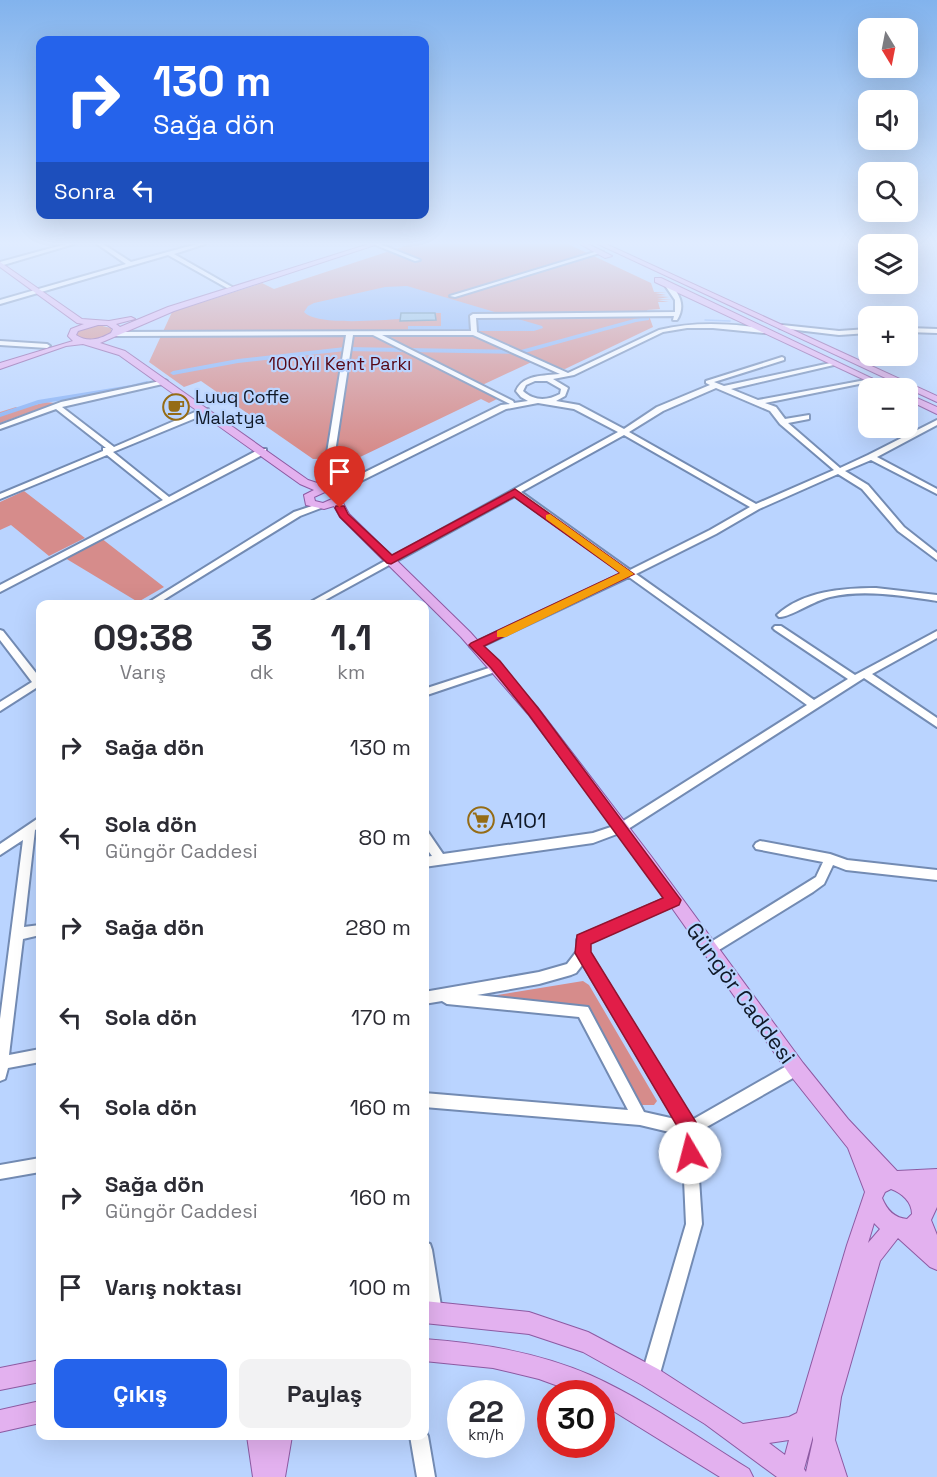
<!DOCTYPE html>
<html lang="tr">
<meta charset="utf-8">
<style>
:root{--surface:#fff;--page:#f2f2f3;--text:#2b2b33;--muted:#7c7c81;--accent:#2563eb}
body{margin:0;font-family:"Space Grotesk",sans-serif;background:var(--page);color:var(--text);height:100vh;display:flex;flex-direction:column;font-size:22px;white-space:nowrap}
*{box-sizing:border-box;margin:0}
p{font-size:20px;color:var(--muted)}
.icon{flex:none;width:33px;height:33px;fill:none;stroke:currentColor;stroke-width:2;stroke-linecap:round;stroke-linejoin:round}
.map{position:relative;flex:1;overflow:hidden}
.details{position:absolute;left:36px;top:600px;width:393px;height:840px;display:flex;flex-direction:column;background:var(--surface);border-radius:12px;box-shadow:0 6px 24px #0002}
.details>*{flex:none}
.banner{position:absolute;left:36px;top:36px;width:393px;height:183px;border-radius:12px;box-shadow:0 6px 24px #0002;background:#2563eb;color:#fff;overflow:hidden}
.needle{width:39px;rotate:170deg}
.controls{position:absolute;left:858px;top:18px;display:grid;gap:12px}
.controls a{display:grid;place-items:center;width:60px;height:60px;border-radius:12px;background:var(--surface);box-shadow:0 6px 24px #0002;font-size:30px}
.speed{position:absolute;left:447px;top:1380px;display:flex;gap:12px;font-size:30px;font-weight:700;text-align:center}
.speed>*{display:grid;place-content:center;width:78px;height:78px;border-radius:50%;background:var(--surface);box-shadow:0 6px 24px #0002;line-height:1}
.speed small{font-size:15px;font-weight:400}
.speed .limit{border:9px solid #d22;background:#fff;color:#111}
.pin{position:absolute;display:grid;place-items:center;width:51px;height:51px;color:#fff;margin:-62px -26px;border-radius:50% 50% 50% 0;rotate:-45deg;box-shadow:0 0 6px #0007}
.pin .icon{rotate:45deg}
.me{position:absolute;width:66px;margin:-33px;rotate:352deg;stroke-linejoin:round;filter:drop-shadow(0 0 4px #0008)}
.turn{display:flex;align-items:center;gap:21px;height:126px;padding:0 18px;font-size:27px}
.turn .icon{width:78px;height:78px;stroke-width:2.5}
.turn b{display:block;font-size:42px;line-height:51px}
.then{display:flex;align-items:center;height:57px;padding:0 18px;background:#0003;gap:12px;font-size:22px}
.eta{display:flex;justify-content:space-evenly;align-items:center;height:102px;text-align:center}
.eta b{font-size:36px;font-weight:800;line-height:42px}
.button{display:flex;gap:12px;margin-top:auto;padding:12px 18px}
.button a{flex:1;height:69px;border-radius:12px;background:var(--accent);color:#fff;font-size:24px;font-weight:800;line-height:69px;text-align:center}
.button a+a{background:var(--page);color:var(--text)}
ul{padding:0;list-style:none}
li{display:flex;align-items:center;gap:18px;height:90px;padding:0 18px}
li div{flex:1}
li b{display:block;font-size:22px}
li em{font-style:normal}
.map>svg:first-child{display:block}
</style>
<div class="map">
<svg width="937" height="1477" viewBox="0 0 937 1477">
<rect width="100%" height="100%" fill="#bad4ff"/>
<path fill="#d68c8b" d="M411,244H568L651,283L654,292H667L655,293L666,295L656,296L669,297L657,299L673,300H657L669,302H658L660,309L647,310L653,327L565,369L556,368L536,360L478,387L499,398L489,403L481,399L358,458L313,459L201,381L184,387L149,362L172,312L262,283L274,289Z
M98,325L111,328L112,333C100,341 89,341 76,336L78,331Z
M46,402L55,403L0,423V412L16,407L19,409Z
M24,491L85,538L49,556L11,525L0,530V502Z
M101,538L164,587L138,602L65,558Z
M583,981L589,985L657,1101L654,1105H635L577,1010L493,1004L491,996Z"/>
<path fill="#89b2f5" d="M407,286L542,326L543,328L534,331H408V326H441V313H401L400,319C381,320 316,326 304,312L308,306L314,303L385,287Z"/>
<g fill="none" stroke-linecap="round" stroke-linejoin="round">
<path stroke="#89b2f5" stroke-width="1.5" d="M705,320L730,321"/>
<path fill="#89b2f5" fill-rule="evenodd" d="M647,317L649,318V320L636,322L521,354L345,351L238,363L173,375L170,373L173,371L238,359L345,347L521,350L634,319Z
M147,381L150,383L149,384L131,389L39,404L0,417V413L38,400L131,385Z"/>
</g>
<path fill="#92bede" stroke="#5a85a3" stroke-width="1.5" d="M401,313H435L436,320L400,321Z"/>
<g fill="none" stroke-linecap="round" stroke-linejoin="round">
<g stroke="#738bb3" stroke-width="4">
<path id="minor" d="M66,244H74L0,266V262Z
M97,244H103L131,262L197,244H205L174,254L232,287L227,288L168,255L0,304V300L126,264Z
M373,244H380L420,260L415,261Z
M598,251L603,252L455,297L450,296Z
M667,282C680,292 686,306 677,320H673L674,316L476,318L477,332L568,373L659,330C688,323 716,323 745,326C753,327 762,328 768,331L765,333L713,328H687L663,332L574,375L553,379L568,388L565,396L556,401L579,405L624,429L657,407L710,385L706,383V381L782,357L784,358V360L714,382L724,386L835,362L838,364L731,389L758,400L871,379L872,380L869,382L765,403L776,407L785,419L809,415V419L788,423L840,468L868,455L937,420V425L877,457L937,489V494L871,460L845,471L868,485L904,527L937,553V560L898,531L862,489L838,474L759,509L716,534L636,574L814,700L848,679L775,630L773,628L775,626H781L855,675L937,631V638L872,674L937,718V727L864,678L625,831L593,843L424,867V857L432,856L424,845V831L428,832L443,854L593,833L617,825L807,705L629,577L478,648H472L470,646L472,644L623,573L515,496L318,604H307L618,432L574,409L538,403L506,409L353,485C343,488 330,494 321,489L328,471L326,459L346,335L115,336L112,334L115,332L471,331L470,316L473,314L675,312V300L664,284ZM353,335H373L510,404L501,405L347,481L330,487L336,471L334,459ZM382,335H473L560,374C544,376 523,374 516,391L521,397L528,401L514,403L513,401ZM535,381H547L561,389L560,394C547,401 534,401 523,391L526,385ZM716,388L770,411L780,424L834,470L756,504L629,432L663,411ZM624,435L750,507L710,530L630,570L521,492Z
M782,325L839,331L868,329V333L839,335L780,328V326Z
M908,328L937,329V333L908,332Z
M0,341L47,344L50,346L47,348L0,345Z
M165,380L167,381V383L62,407L114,447L202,409H208V413L113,452L169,497L260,449H266V453L0,592V585L163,500L107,455L0,499V494L103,451V448H106L56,409L0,429V425L61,402Z
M318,504H321V508L300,516L157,604H146L294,512Z
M876,588L937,595V601C902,596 865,589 830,597C815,600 789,618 779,617L777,615C803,591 843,588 876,588Z
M0,630L3,631L40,678V689L36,688L0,711V702L32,682L0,640Z
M498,665L501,666L503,668L501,670L424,696V689Z
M40,817V827L35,830L24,927L40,925V935L23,939L9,1055L40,1049V1062L8,1068L5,1079L0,1081V1019L23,840L0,855V844Z
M760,841L830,854L847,860L937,870V880L846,870L833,865L824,884L813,892L714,953L710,955L706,953L704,949L706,945L816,877L823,862L756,849L754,846L756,843Z
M673,895L677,896L679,900L677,904L589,943V952L692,1120L790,1064L795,1062L800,1064L802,1069L800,1074L696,1133L702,1224L659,1377L656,1383L650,1386L644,1383L641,1377L686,1224L682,1135L640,1125L424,1107V1093L628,1110L579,1017L447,1004L442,1001L424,1004V992L539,972L567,964L577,951V940L579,936ZM583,964L675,1119L644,1112L588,1007L477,995L539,984L571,975L576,973Z
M40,1158V1172L0,1179V1165Z
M424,1242L430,1244L432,1250L442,1312L440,1318L434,1320L428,1318L424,1304Z
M424,1429L428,1436L435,1477H417L410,1436H424Z"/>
</g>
<g stroke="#8d5aa2" stroke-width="2">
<path id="major" d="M369,244H378L174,311L100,343L125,351L308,480L342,491V501L349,514L470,632L538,708L651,856L803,1063L848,1119L897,1171L937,1169V1207L931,1220L937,1235V1270L930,1267L898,1238L880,1261L841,1397L835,1440L847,1477H777L705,1424L642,1385L583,1352L529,1334L424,1323V1301L529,1312L588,1332L658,1369L743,1424L789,1417L797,1413L847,1245L865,1192L848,1148L790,1075L641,864L528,714L461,637L340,517L334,506L324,509L306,505L304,495L314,490L300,484L119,355L83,344L66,346L0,369V363L73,341L68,336L71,329L84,324L77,323L0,267V262L82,319L109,321L131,317L135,319L116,324L120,327L168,307ZM98,325H107L113,329L111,333C100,339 88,343 76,335L78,331ZM325,492L333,495L332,499L323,503L315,501L314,497ZM891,1189C902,1193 912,1202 912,1214L907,1219C894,1218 887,1210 882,1198L885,1192ZM874,1223L880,1229L868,1243ZM813,1436V1440L806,1472L804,1469ZM789,1440L785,1455L769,1443Z
M580,244H588L612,256L605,258Z
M598,244H606L937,396V402Z
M655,278H661L892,388H882L655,282Z
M908,394L937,407V414L908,400Z
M424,1339C481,1343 538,1352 590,1375C646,1400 697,1437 749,1469L753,1477H720L602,1404V1394H580L539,1379L493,1368L424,1361Z
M40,1360V1382L0,1390V1368Z
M40,1401V1423L0,1432V1410Z
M247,1436H292L285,1477H253Z"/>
</g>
<use href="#minor" fill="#fff" fill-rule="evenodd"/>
<use href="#major" fill="#e3b1ef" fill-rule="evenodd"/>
</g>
<linearGradient id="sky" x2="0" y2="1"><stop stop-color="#82b3ed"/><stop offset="0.54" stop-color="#e0ecff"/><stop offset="1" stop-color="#e0ecff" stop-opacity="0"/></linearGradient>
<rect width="937" height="450" fill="url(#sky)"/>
<path fill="#e11d48" stroke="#92132f" stroke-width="1.5" d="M515,489L634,574L484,646L500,661L538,708L681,900L679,905L591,944V952L696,1122C701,1133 702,1148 697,1159L690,1162L684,1159L681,1153L680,1131L575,953L577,935L663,898L529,715L491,668L469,645L471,643L620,573L514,497L391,564L387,563L340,517L335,508L336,506H344L348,514L392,555Z"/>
<path fill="#f59e0b" d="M550,514L634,574L506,637H497V631L620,573L546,519V515Z"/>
<defs>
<g id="cafe-ring" transform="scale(1.35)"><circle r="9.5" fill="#bad4ff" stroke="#956c16" stroke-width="1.5"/><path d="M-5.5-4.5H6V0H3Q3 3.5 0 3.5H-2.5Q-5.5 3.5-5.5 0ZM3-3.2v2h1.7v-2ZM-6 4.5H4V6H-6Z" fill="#956c16"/></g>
<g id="supermarket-ring" transform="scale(1.35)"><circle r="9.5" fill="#bad4ff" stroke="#956c16" stroke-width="1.5"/><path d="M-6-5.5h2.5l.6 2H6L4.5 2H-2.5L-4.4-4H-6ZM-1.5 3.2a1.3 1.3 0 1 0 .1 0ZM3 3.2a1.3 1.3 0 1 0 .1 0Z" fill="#956c16"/></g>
</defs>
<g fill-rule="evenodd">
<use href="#cafe-ring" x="176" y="407"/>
<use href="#supermarket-ring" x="481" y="820"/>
</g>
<g text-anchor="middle" stroke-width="4.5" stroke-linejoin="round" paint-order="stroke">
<g font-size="18" fill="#570714" stroke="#bad4ff">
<text x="340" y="370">100.Yıl Kent Parkı</text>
</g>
<g font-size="18" fill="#101928" stroke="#bad4ff" text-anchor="start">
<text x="195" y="403">Luuq Coffe<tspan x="195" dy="21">Malatya</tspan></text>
</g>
<g font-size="22" fill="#101928" stroke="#bad4ff" text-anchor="start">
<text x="500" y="828">A101</text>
</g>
<g font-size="22" fill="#101928" stroke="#bad4ff">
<text transform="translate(741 993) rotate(54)" y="8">Güngör Caddesi</text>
</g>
</g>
</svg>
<div class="controls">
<a><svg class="needle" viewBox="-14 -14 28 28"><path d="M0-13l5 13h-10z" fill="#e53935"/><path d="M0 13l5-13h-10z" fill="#7c7c81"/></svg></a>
<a><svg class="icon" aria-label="sound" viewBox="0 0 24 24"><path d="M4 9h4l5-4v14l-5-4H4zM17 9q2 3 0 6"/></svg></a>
<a><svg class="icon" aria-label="search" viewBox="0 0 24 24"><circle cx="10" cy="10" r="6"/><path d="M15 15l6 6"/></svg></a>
<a><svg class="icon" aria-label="layers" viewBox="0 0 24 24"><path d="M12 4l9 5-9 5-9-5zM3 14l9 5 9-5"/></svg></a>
<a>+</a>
<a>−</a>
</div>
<div class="speed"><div>22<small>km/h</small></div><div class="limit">30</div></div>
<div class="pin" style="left:340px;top:508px;background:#d93025"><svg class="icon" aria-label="arrive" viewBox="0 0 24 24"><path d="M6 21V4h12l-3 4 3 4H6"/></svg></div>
<svg class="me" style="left:690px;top:1153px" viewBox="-20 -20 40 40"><circle r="19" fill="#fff"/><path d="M0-13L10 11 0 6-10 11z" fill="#e11d48"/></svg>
<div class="banner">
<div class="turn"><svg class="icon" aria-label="right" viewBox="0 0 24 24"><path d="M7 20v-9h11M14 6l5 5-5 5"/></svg><div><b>130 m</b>Sağa dön</div></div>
<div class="then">Sonra<svg class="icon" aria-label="left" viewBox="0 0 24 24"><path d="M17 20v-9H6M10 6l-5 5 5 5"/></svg></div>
</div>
<section class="details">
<div class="eta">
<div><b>09:38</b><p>Varış</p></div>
<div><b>3</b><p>dk</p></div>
<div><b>1.1</b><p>km</p></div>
</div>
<ul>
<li><svg class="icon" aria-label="right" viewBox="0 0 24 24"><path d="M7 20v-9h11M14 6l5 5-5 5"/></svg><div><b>Sağa dön</b></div><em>130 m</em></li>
<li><svg class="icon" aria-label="left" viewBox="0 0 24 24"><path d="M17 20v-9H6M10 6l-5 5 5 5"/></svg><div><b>Sola dön</b><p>Güngör Caddesi</p></div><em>80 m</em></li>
<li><svg class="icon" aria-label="right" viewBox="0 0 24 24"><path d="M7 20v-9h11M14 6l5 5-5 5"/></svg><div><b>Sağa dön</b></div><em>280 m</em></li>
<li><svg class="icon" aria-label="left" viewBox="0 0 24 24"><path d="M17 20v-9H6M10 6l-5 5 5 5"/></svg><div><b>Sola dön</b></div><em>170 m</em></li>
<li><svg class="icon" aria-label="left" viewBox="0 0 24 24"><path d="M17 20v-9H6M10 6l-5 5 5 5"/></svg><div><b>Sola dön</b></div><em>160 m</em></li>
<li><svg class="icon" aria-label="right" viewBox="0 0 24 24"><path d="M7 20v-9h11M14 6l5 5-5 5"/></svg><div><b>Sağa dön</b><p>Güngör Caddesi</p></div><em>160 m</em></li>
<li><svg class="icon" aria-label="arrive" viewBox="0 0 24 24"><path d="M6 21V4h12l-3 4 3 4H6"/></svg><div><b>Varış noktası</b></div><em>100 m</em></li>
</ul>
<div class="button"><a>Çıkış</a><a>Paylaş</a></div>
</section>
</div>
